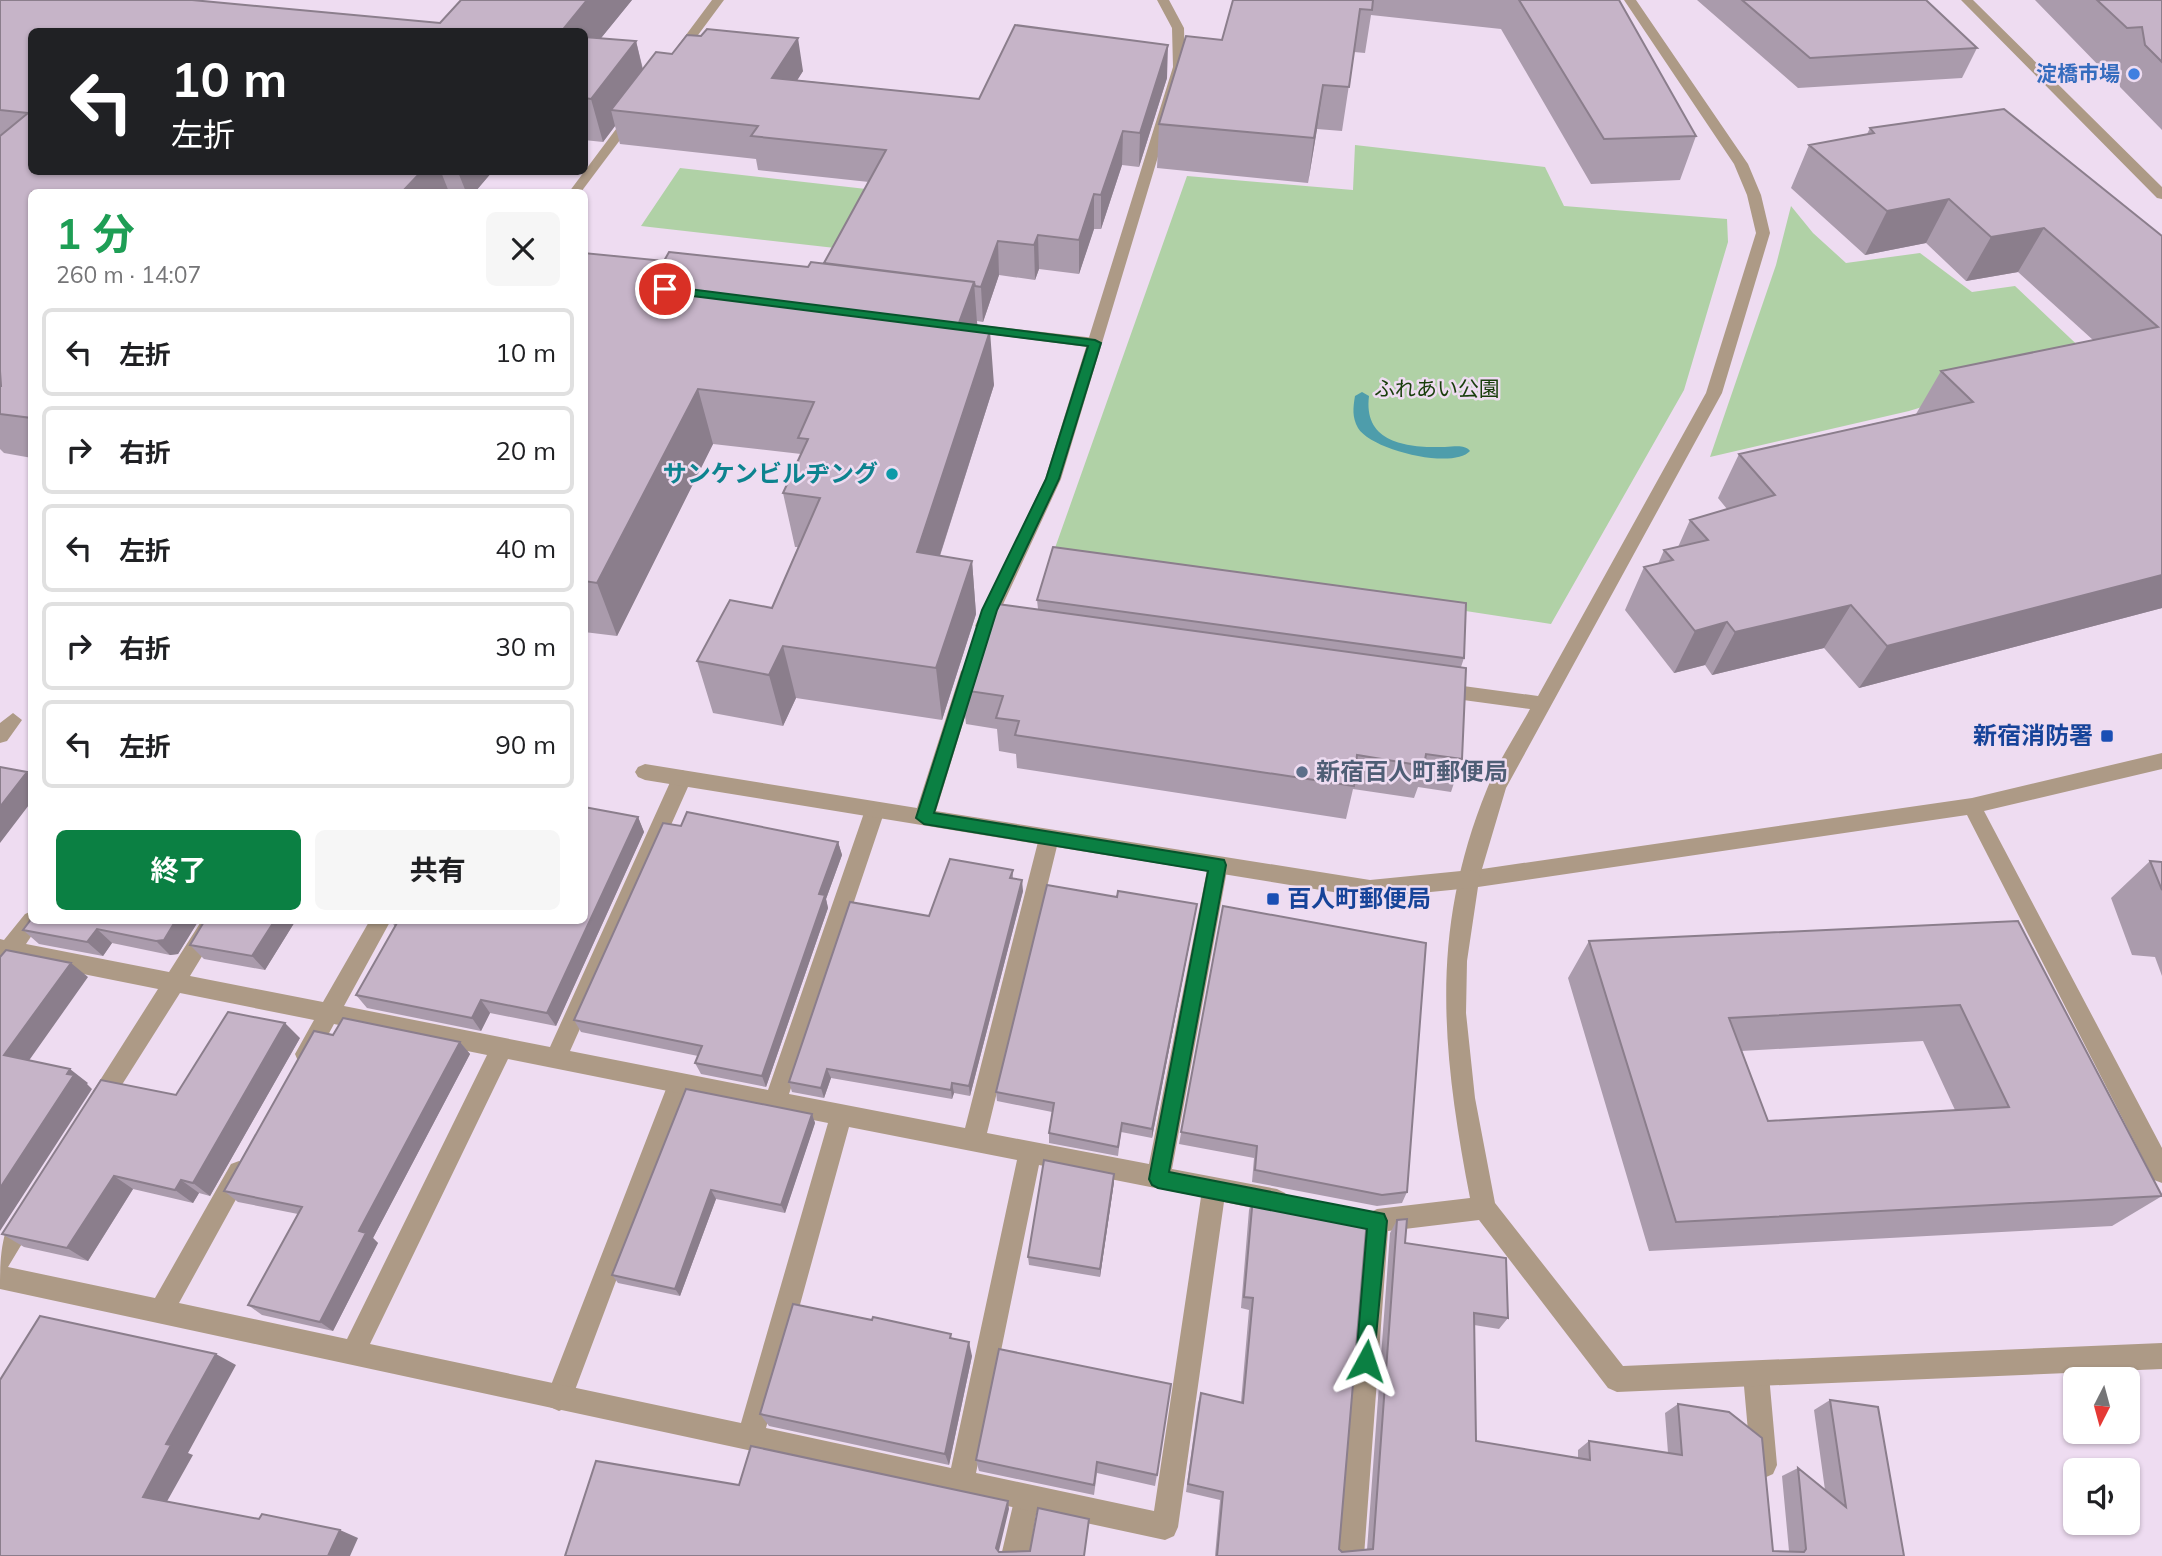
<!DOCTYPE html>
<html lang="ja">
<meta charset="utf-8">
<style>
:root{--surface:#fff;--page:#f6f6f6;--text:#202124;--muted:#757577;--line:#e0e0e0;--accent:#0b8043}
body{margin:0;font-family:Mulish,"Noto Sans JP",sans-serif;background:var(--page);color:var(--text);height:100vh;display:flex;flex-direction:column;font-size:26px;white-space:nowrap}
*{box-sizing:border-box;margin:0}
p{font-size:23px;color:var(--muted)}
.icon{flex:none;width:38px;height:38px;fill:none;stroke:currentColor;stroke-width:2;stroke-linecap:round;stroke-linejoin:round}
.map{position:relative;flex:1;overflow:hidden}
.side{position:absolute;left:28px;top:189px;width:560px;height:735px;display:flex;flex-direction:column;background:var(--surface);border-radius:10px;box-shadow:0 2px 5px #0004}
.side>*{flex:none}
.top-card{position:absolute;left:28px;top:28px;width:560px;height:147px;border-radius:10px;box-shadow:0 2px 5px #0004;background:#202124;color:#fff;overflow:hidden}
.needle{width:46px;rotate:186deg}
.buttons{position:absolute;left:2063px;top:1367px;display:grid;gap:14px}
.buttons a{display:grid;place-items:center;width:77px;height:77px;border-radius:10px;background:var(--surface);box-shadow:0 2px 5px #0004;font-size:35px}
.pin{position:absolute;display:grid;place-items:center;width:60px;height:60px;color:#fff;margin:-30px;border:4px solid #fff;border-radius:50%;box-shadow:0 2px 7px #0007}
.me{position:absolute;width:77px;margin:-38px;rotate:5deg;stroke-linejoin:round;filter:drop-shadow(0 0 5px #0008)}
.turn{display:flex;align-items:center;gap:24px;height:147px;padding:0 28px;font-size:32px}
.turn .icon{width:91px;height:91px;stroke-width:2.5}
.turn b{display:block;font-size:49px;line-height:60px}
.round{display:grid;place-items:center;flex:none;width:74px;height:74px;border-radius:10px;background:var(--page)}
.summary{display:flex;align-items:center;justify-content:space-between;height:119px;padding:0 28px}
h1{font-size:42px;font-weight:700;line-height:52px;color:#1e9e55}
.action{display:flex;gap:14px;margin-top:auto;padding:14px 28px}
.action a{flex:1;height:80px;border-radius:10px;background:var(--accent);color:#fff;font-size:28px;font-weight:700;line-height:80px;text-align:center}
.action a+a{background:var(--page);color:var(--text)}
ul{padding:0;list-style:none}
li{display:flex;align-items:center;gap:21px;height:88px;margin:0 14px 10px;padding:0 14px;border:4px solid var(--line);border-radius:10px}
li div{flex:1}
li b{display:block;font-size:26px}
li em{font-style:normal}
.map>svg:first-child{display:block}
</style>
<div class="map">
<svg width="2162" height="1556" viewBox="0 0 2162 1556">
<rect width="100%" height="100%" fill="#eedcf1"/>
<path fill="#b0d1a6" d="M1355,145L1545,167L1564,206L1727,219L1728,242L1684,390L1551,624L1055,548L1187,176L1353,190Z
M680,168L875,190L844,249L641,226Z
M1791,206L1813,233L1846,263L1920,253L1972,292L2015,286L2089,356L1909,411L1710,457L1776,265Z"/>
<g fill="none" stroke-linecap="round" stroke-linejoin="round">
<path fill="#4e9dab" fill-rule="evenodd" d="M1362,392L1369,396C1363,443 1407,448 1445,447C1454,447 1464,444 1470,451C1453,470 1371,450 1358,428C1352,417 1353,408 1355,396Z"/>
<path fill="#ad9a86" fill-rule="evenodd" d="M679,1074L687,1077L690,1084L572,1398L568,1407L559,1411L550,1407L546,1398L668,1084L671,1077Z
M1756,1362L1765,1366L1769,1375L1777,1465L1773,1474L1764,1478L1755,1474L1751,1465L1743,1375L1747,1366Z
M1026,1484L1035,1488L1039,1497L1029,1556H1001L1017,1488Z"/>
<path fill="#ad9a86" fill-rule="evenodd" d="M712,0H724L681,58H673L671,55Z
M1624,0H1636L1748,164L1761,195L1770,233L1722,393L1506,788L1482,869L1972,798L2162,753V769L1984,811L2162,1148V1183L2154,1180L1967,815L1478,887L1467,961L1466,1013L1475,1098L1495,1203L1623,1366L2162,1343V1369L1617,1392L1608,1388L1479,1220L1388,1231L1364,1556H1336L1365,1221L1369,1213L1377,1209L1470,1198C1442,1052 1429,931 1487,789C1498,761 1516,735 1530,709L1441,697L1432,690L1441,683L1538,696L1706,393L1756,233L1747,195L1734,164Z
M628,113L638,116L581,192H569Z
M954,322L1095,338L1102,343L1095,348L949,329L947,326Z
M13,713L22,720L7,741L0,743V723Z
M682,770L689,773L692,778L570,1051L768,1090L865,810L868,804H882L885,810L789,1094L965,1128L1039,838L1042,832H1056L1059,838L987,1133L1149,1164L1208,865L1211,859L1218,857L1225,859L1228,865L1172,1169L1277,1189L1285,1193L1289,1201L1285,1209L1277,1213L1224,1202L1178,1527L1174,1536L1165,1540L0,1289C0,1261 0,1218 26,1205L34,1209L38,1217L8,1267L155,1298L231,1164L239,1161L247,1164L251,1172L179,1303L347,1339L487,1055L334,1024L314,1061L306,1064L298,1061L295,1054L314,1020L180,993L106,1110L98,1114L90,1110L87,1103L90,1096L158,989L13,960L9,965L0,966V939L4,940L25,914L32,911V920H42L26,944L169,972L202,920H224L190,976L323,1002L370,920H391L344,1006L550,1047L672,778L675,773ZM508,1059L828,1123L741,1423L370,1344ZM849,1127L1017,1160L951,1468L766,1428ZM1039,1165L1201,1197L1154,1511L976,1473Z"/>
<path fill="#ad9a86" fill-rule="evenodd" d="M1157,0H1169L1184,28L1185,67L1061,479L993,626L984,633L975,626L1045,479L1173,67L1172,28Z
M1961,0H1973L2162,187V199L2157,198Z
M970,664L979,671L936,811L1370,880L1471,870L1478,873L1481,879L1478,885L1471,888L1370,898L645,780L638,777L635,772L638,767L645,764L917,808L961,671Z"/>
</g>
<path fill="#aa9bac" fill-rule="evenodd" d="M0,0L440,23L632,0L601,38L636,41L643,69L803,71L797,80L979,99L1167,78L1139,167L1122,165L1101,229H1094L1079,274L1039,269L1035,280L999,275L983,322L977,321L978,330L994,385L940,556L972,561L976,614L942,720L796,698L783,726L713,713L697,661L772,608L798,547H795L783,493L801,454L713,444L617,636L584,632V253L664,261L808,267L824,263L869,182L758,170L756,159L620,144L615,126L603,142L584,140V32L32,172H492L475,192H32V458L4,453L0,449Z
M1233,0H1619L1696,136L1680,180L1591,184L1501,29L1371,15L1365,53L1354,52L1342,131L1317,129L1308,183L1157,168L1159,124L1222,40Z
M1697,0H1926L1977,48L1962,78L1798,88Z
M2035,0H2162V130L2120,87L2118,69L2103,70Z
M1870,128L2162,236V608L1859,688L1824,648L1712,675L1705,665L1674,673L1625,610L1644,567L1658,564L1664,550L1678,547L1690,520L1727,509L1718,498L1739,454L1916,414L1941,371L2093,340L2018,272L1966,281L1926,243L1865,255L1791,188L1809,145L1867,134Z
M1037,600L1464,658L1461,667L1462,759L1451,792L1418,787L1414,798L1353,789L1346,819L1017,768L1016,754L999,751L997,729L966,724L962,690L1038,609Z
M638,817L644,832L556,1026L490,1013L481,1031L367,1008L356,995L395,927L392,922Z
M681,826L838,842L842,855L826,899L828,908L766,1087L701,1074L695,1063L698,1056L581,1032L574,1020Z
M2150,861L2162,862V976L2155,957L2132,955L2111,898Z
M1013,870V879L1023,891L970,1096L954,1093L952,1099L831,1078L824,1098L792,1092L789,1082L929,916Z
M1117,897L1195,915L1152,1138L1121,1132L1118,1156L1049,1143V1133L1052,1112L997,1101L996,1092Z
M1223,906L1407,1192L1402,1203L1377,1206L1252,1182L1254,1158L1179,1144Z
M32,920H199L178,954L170,955L112,943L103,956L39,944L23,930Z
M296,920L265,970L204,959L190,945Z
M2018,921L2162,1196L2112,1226L1649,1251L1568,978L1589,941ZM1923,1041L1955,1110L1768,1121L1741,1051Z
M333,1035L460,1042L470,1054L373,1238L378,1243L333,1331L262,1315L248,1305L298,1214L238,1202L224,1191Z
M300,1038L210,1196L199,1193L193,1203L133,1189L88,1261L24,1247L2,1234L176,1095Z
M686,1089L812,1114L815,1123L785,1213L716,1199L680,1296L618,1283L612,1275Z
M1114,1182L1100,1277L1029,1265L1028,1257Z
M1253,1197L1339,1549L1342,1552L1367,1550L1390,1233L1397,1220L1405,1243L1508,1318L1499,1329L1474,1325L1476,1441L1578,1458V1450L1589,1441L1668,1453L1665,1413L1678,1404L1773,1551H1789L1782,1476L1798,1468L1825,1490L1814,1410L1830,1400L1904,1556H1215L1220,1500L1186,1492L1198,1403L1201,1393L1241,1402L1249,1310L1241,1308L1249,1210Z
M952,1338L972,1356L949,1465L769,1426L760,1414Z
M999,1349L1157,1475L1155,1486L1097,1473L1094,1495L979,1471L976,1460Z"/>
<path fill="#8b7e8c" d="M587,0H632L584,59V32H561Z
M798,38L803,71L778,111L772,78Z
M636,41L646,84L611,110L615,126L603,142L591,99Z
M1168,45L1167,78L1139,167L1140,133Z
M1323,85L1317,129L1308,183L1314,138Z
M1123,131L1122,165L1101,229V195Z
M421,172H441L449,192H402Z
M458,172H492L475,192H466Z
M1094,194V229L1079,274V240Z
M1949,199L1926,243L1865,255L1887,211Z
M2044,228L2018,272L1966,281L1991,237Z
M1038,235L1039,269L1035,280L1034,245Z
M998,241L999,275L983,322L981,287Z
M974,282L978,336L957,328Z
M990,331L994,385L924,605L917,552Z
M698,389L713,444L617,636L597,583Z
M972,561L976,614L942,720L936,668Z
M2162,575V608L1859,688L1887,646Z
M1851,605L1824,648L1712,675L1735,632Z
M1727,622L1705,665L1674,673L1695,631Z
M783,646L796,698L783,726L769,675Z
M27,772L32,776V801L0,843V807Z
M638,817L644,832L556,1026L547,1013Z
M838,842L842,855L826,899L828,908L766,1087L762,1076L819,894Z
M1022,880L1023,891L970,1096L969,1086Z
M1197,904L1195,915L1152,1138V1129Z
M176,920H199L178,954L170,955L156,941Z
M275,920H296L265,970L252,956Z
M97,929L112,943L103,956L87,942Z
M71,963L88,977L23,1069L4,1055Z
M481,1000L490,1013L481,1031L472,1018Z
M285,1023L300,1038L210,1196L193,1183Z
M460,1042L470,1054L373,1238L378,1243L333,1331L320,1322L359,1231Z
M70,1069L88,1083L87,1084L92,1089L0,1231V1188Z
M827,1069L831,1078L824,1098L821,1088Z
M952,1083L954,1093L952,1099L951,1090Z
M812,1114L815,1123L785,1213L781,1205Z
M1114,1174V1182L1100,1277V1269Z
M114,1176L133,1189L88,1261L67,1248Z
M181,1180L199,1193L193,1203L175,1190Z
M711,1190L716,1199L680,1296L675,1289Z
M969,1342L972,1356L949,1465L945,1454Z
M216,1354L236,1365L188,1453L193,1455L165,1505L143,1497L166,1444Z
M1008,1501L1009,1509L998,1555L996,1548Z
M340,1530L358,1538L350,1556H328Z"/>
<path fill="#c6b4c8" stroke="#8b7e8c" stroke-width="2" fill-rule="evenodd" d="M0,0H192L440,23L461,0H587L561,32H32V172H421L402,192H32V418L0,414V386H1L0,371V136L28,113L0,110Z
M1233,0H1373L1372,10L1360,9L1349,87L1323,85L1314,138L1159,124L1186,36L1222,40Z
M1519,0H1619L1696,136L1604,139Z
M1742,0H1926L1977,48L1810,58Z
M2097,0H2162V62L2145,45L2142,27L2127,28Z
M1015,25L1168,45L1140,133L1123,131L1101,195L1094,194L1079,240L1038,235L1034,245L998,241L981,287L975,286L974,282L824,263L886,150L751,136L758,126L611,110L656,52L672,54L687,35L701,36L707,29L798,38L772,78L979,99Z
M584,37L636,41L591,99L584,98Z
M2004,109L2162,236V575L1887,646L1851,605L1735,632L1727,622L1695,631L1644,567L1673,560L1664,550L1708,540L1690,520L1775,495L1739,454L1973,402L1941,371L2158,327L2044,228L1991,237L1949,199L1887,211L1809,145L1874,133L1870,128Z
M669,252L808,267L811,262L974,282L957,328L990,331L917,552L972,561L936,668L783,646L769,675L697,661L730,600L772,608L820,498L783,493L808,439L798,438L814,402L698,389L597,583L584,581V253L664,261Z
M1053,547L1466,603L1464,658L1037,600Z
M990,603L1466,668L1462,759L1426,754L1424,766L1357,755L1354,786L1015,735L1019,721L996,718L1003,696L962,690Z
M0,767L27,772L0,807Z
M584,807L638,817L547,1013L481,1000L472,1018L356,995L397,923L392,922V920H584Z
M687,812L838,842L819,894L825,895L762,1076L695,1063L702,1046L574,1020L663,823L681,826Z
M950,859L1013,870L1010,878L1022,880L969,1086L952,1083L951,1090L827,1069L821,1088L789,1082L850,902L929,916Z
M2150,861L2162,862V890Z
M1047,885L1117,897L1118,891L1197,904L1152,1129L1122,1123L1118,1147L1049,1133L1054,1103L996,1092Z
M1223,906L1426,943L1407,1192L1382,1195L1255,1170L1257,1146L1181,1132Z
M32,918V920H176L164,940L156,941L97,929L87,942L23,930Z
M205,920H275L252,956L190,945Z
M2018,921L2162,1196L1676,1222L1589,941ZM1960,1005L2009,1107L1768,1121L1729,1018Z
M6,950L71,963L4,1055L70,1069L67,1074L74,1075L0,1188V957Z
M228,1012L285,1023L193,1183L181,1180L175,1190L114,1176L67,1248L2,1234L101,1080L176,1095Z
M343,1018L460,1042L359,1231L366,1233L320,1322L248,1305L302,1207L224,1191L314,1031L333,1035Z
M686,1089L812,1114L781,1205L711,1190L675,1289L612,1275Z
M1044,1160L1114,1174L1100,1269L1028,1257Z
M1253,1197L1367,1219L1339,1549L1342,1552L1373,1549L1397,1220L1407,1219L1405,1243L1506,1258L1508,1318L1474,1313L1476,1441L1590,1460L1589,1441L1682,1455L1678,1404L1729,1412L1762,1438L1773,1551L1804,1552L1806,1549L1798,1468L1846,1507L1830,1400L1878,1407L1904,1556H1217L1223,1492L1188,1484L1201,1393L1243,1403L1253,1298L1244,1297Z
M793,1304L872,1320L873,1317L951,1334L950,1338L969,1342L945,1454L760,1414Z
M40,1316L216,1354L166,1444L171,1445L143,1497L259,1519L262,1514L340,1530L328,1556H0V1380Z
M999,1349L1171,1384L1157,1475L1097,1462L1094,1485L976,1460Z
M751,1446L1008,1501L996,1548L999,1552L1030,1551L1038,1508L1089,1519L1084,1556H565L596,1461L739,1485Z"/>
<path fill="#0b8043" stroke="#07532c" stroke-width="2" d="M665,286L1095,340L1101,343L1059,479L997,610L934,813L1224,860L1226,865L1169,1172L1384,1214L1387,1221L1373,1368L1366,1371L1359,1368L1356,1361L1367,1229L1158,1188L1152,1185L1149,1179L1208,871L924,824L916,818L982,610L1046,479L1088,346L661,292L659,289Z"/>
<circle fill="#3f7fe0" stroke="#eedcf1" stroke-width="2.5" cx="2134" cy="74" r="7"/>
<circle fill="#0f9aa8" stroke="#eedcf1" stroke-width="2.5" cx="892" cy="474" r="7"/>
<g fill="#1a4fb4" stroke="#eedcf1" stroke-width="2.5">
<rect x="2100" y="729" width="14" height="14" rx="3.5"/>
<rect x="1266" y="892" width="14" height="14" rx="3.5"/>
</g>
<circle fill="#5c6f8a" stroke="#eedcf1" stroke-width="2.5" cx="1302" cy="772" r="7"/>
<g text-anchor="middle" stroke-width="5" stroke-linejoin="round" paint-order="stroke">
<g font-size="21" font-weight="bold" fill="#366cbe" stroke="#eedcf1" text-anchor="end">
<text x="2120" y="81">淀橋市場</text>
</g>
<g font-size="21" fill="#193e0c" stroke="#eedcf1">
<text x="1437" y="396">ふれあい公園</text>
</g>
<g font-size="24" font-weight="bold" fill="#0d838f" stroke="#eedcf1" text-anchor="end">
<text x="878" y="482">サンケンビルヂング</text>
</g>
<g font-size="24" font-weight="bold" fill="#164399" stroke="#eedcf1" text-anchor="end">
<text x="2093" y="744">新宿消防署</text>
<text x="1287" y="907" text-anchor="start">百人町郵便局</text>
</g>
<g font-size="24" font-weight="bold" fill="#4e5e75" stroke="#eedcf1" text-anchor="start">
<text x="1316" y="780">新宿百人町郵便局</text>
</g>
</g>
</svg>
<div class="buttons">
<a><svg class="needle" viewBox="-14 -14 28 28"><path d="M0-13l5 13h-10z" fill="#e53935"/><path d="M0 13l5-13h-10z" fill="#757577"/></svg></a>
<a><svg class="icon" aria-label="sound" viewBox="0 0 24 24"><path d="M4 9h4l5-4v14l-5-4H4zM17 9q2 3 0 6"/></svg></a>
</div>
<div class="pin" style="left:665px;top:289px;background:#d93025"><svg class="icon" aria-label="arrive" viewBox="0 0 24 24"><path d="M6 21V4h12l-3 4 3 4H6"/></svg></div>
<svg class="me" style="left:1366px;top:1361px" viewBox="-20 -20 40 40"><path d="M0-17L14 15 0 8-14 15z" fill="#0b8043" stroke="#fff" stroke-width="4"/></svg>
<div class="top-card">
<div class="turn"><svg class="icon" aria-label="left" viewBox="0 0 24 24"><path d="M17 20v-9H6M10 6l-5 5 5 5"/></svg><div><b>10 m</b>左折</div></div>
</div>
<section class="side">
<div class="summary"><div><h1>1 分</h1><p>260 m · 14:07</p></div><a class="round"><svg class="icon" aria-label="close" viewBox="0 0 24 24"><path d="M6 6l12 12M18 6L6 18"/></svg></a></div>
<ul>
<li><svg class="icon" aria-label="left" viewBox="0 0 24 24"><path d="M17 20v-9H6M10 6l-5 5 5 5"/></svg><div><b>左折</b></div><em>10 m</em></li>
<li><svg class="icon" aria-label="right" viewBox="0 0 24 24"><path d="M7 20v-9h11M14 6l5 5-5 5"/></svg><div><b>右折</b></div><em>20 m</em></li>
<li><svg class="icon" aria-label="left" viewBox="0 0 24 24"><path d="M17 20v-9H6M10 6l-5 5 5 5"/></svg><div><b>左折</b></div><em>40 m</em></li>
<li><svg class="icon" aria-label="right" viewBox="0 0 24 24"><path d="M7 20v-9h11M14 6l5 5-5 5"/></svg><div><b>右折</b></div><em>30 m</em></li>
<li><svg class="icon" aria-label="left" viewBox="0 0 24 24"><path d="M17 20v-9H6M10 6l-5 5 5 5"/></svg><div><b>左折</b></div><em>90 m</em></li>
</ul>
<div class="action"><a>終了</a><a>共有</a></div>
</section>
</div>
